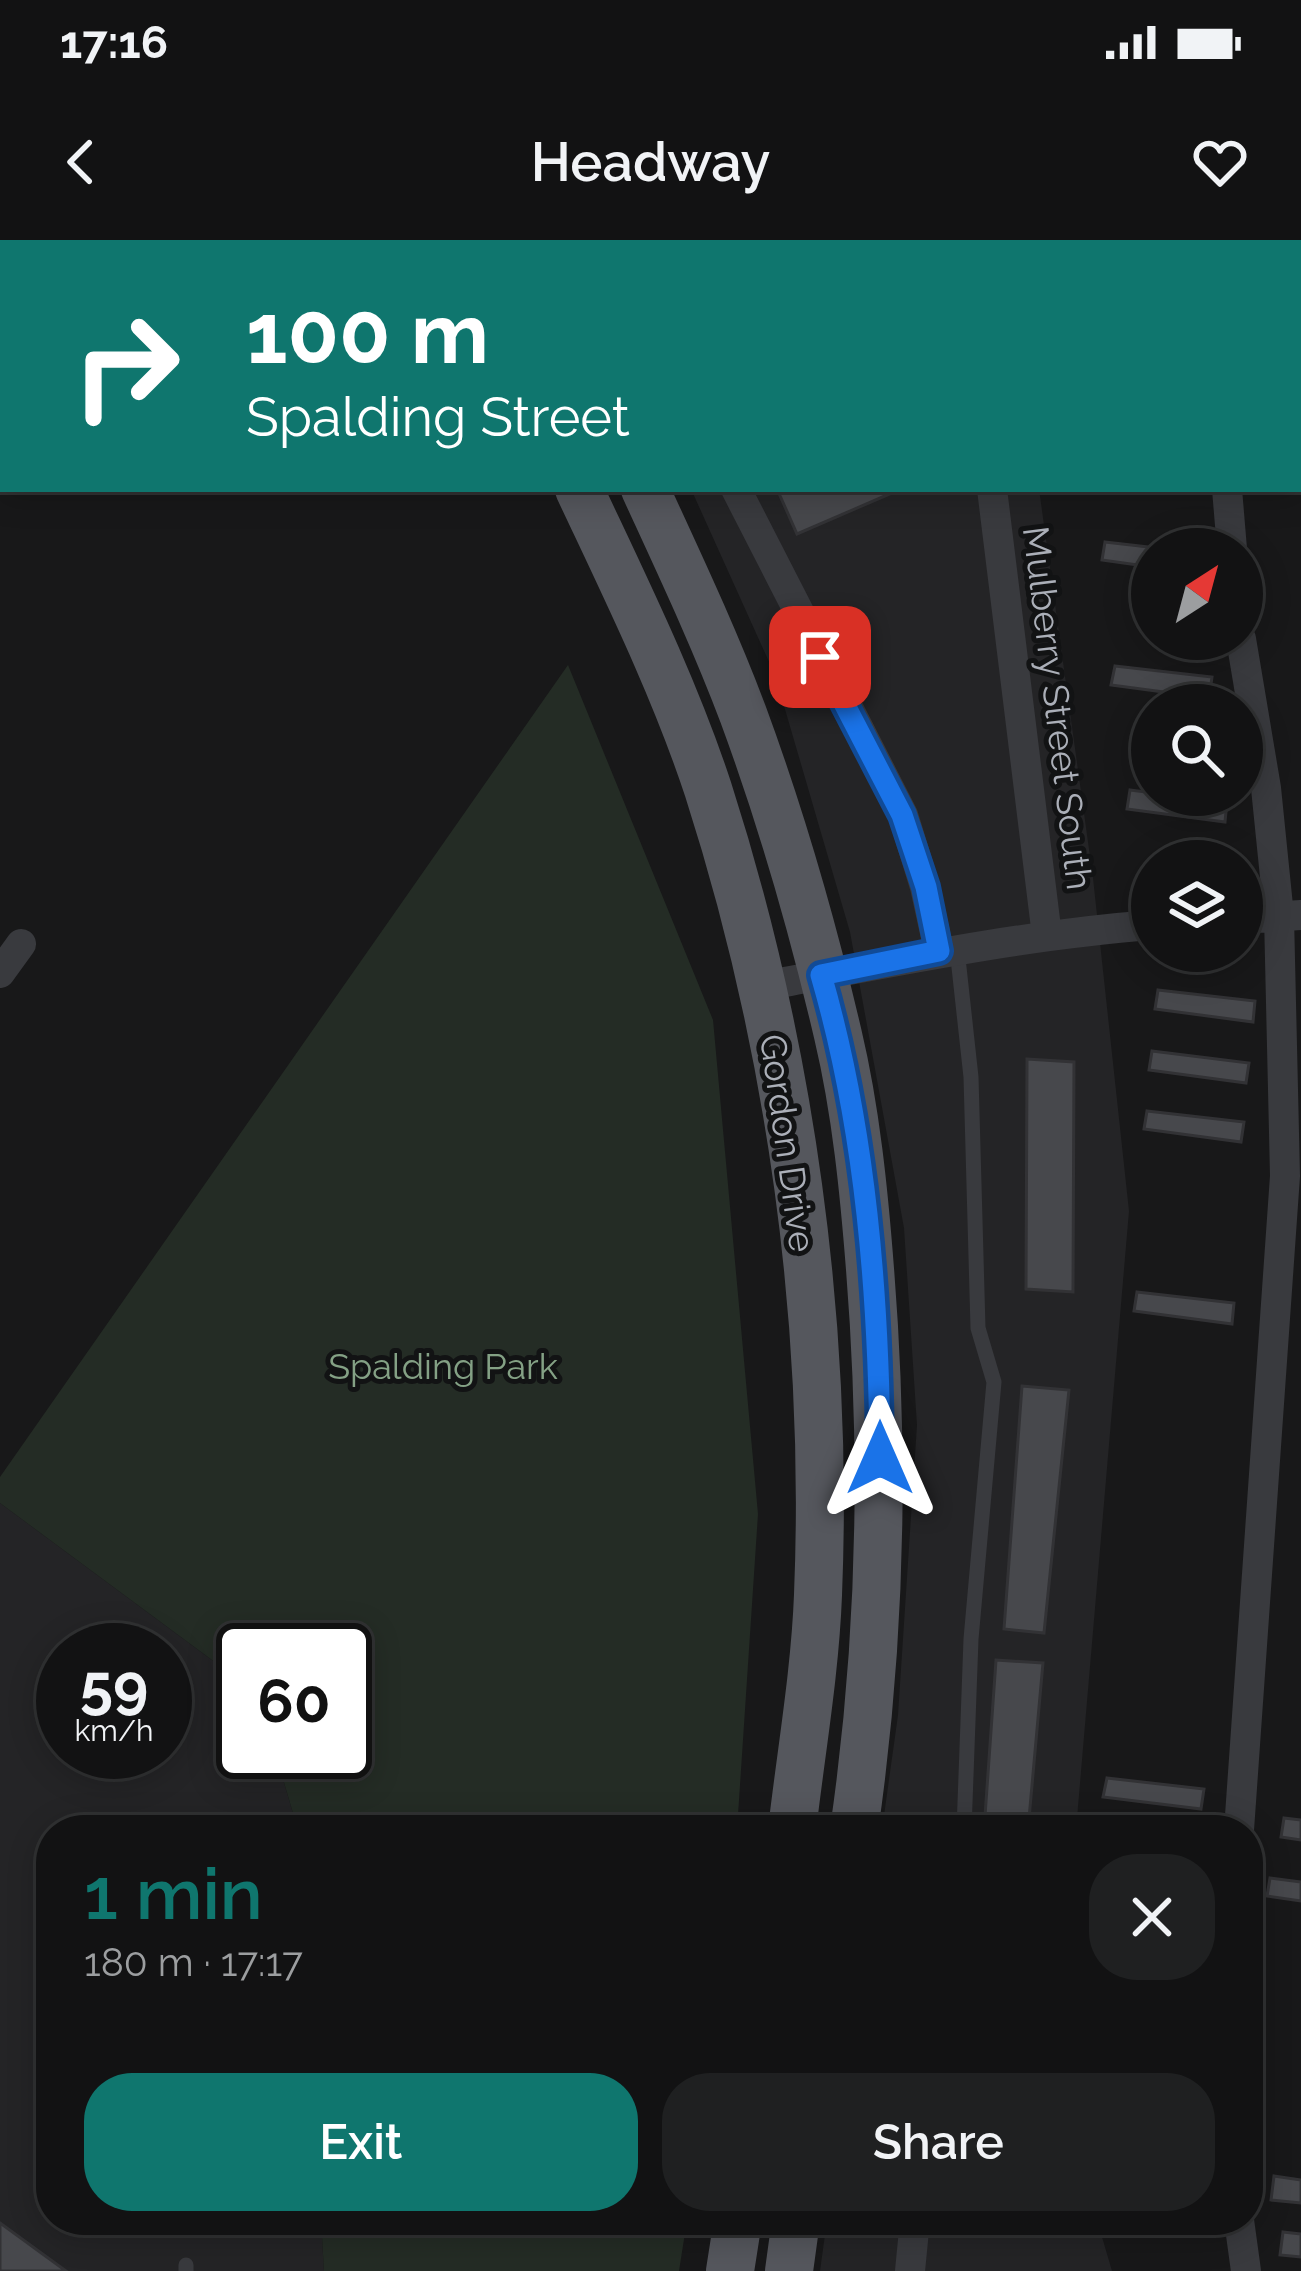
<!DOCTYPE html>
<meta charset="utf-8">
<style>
:root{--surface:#121213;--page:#1f2021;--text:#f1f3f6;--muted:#9c9ea0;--line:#313233;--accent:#0f766e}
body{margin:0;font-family:Raleway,sans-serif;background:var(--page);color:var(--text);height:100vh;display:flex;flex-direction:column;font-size:45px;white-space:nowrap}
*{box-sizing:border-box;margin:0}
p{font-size:39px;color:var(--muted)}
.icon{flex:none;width:66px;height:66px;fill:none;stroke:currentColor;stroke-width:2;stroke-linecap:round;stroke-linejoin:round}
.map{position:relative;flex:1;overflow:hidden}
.side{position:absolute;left:36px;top:1575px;width:1227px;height:420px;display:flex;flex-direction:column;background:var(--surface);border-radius:48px;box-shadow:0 6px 30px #0003,0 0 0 3px var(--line)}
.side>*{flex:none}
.hud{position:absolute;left:0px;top:0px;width:1302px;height:252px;box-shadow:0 6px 30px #0003,0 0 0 3px var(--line);background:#0f766e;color:#fff;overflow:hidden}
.needle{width:78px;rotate:36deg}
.tools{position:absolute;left:1131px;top:288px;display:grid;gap:24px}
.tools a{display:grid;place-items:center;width:132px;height:132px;border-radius:50%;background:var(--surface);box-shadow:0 6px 30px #0003,0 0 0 3px var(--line);font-size:60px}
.speed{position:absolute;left:36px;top:1383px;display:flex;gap:24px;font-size:60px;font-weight:700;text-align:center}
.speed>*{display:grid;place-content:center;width:156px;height:156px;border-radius:50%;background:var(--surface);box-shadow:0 6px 30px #0003,0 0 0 3px var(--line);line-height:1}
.speed small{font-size:30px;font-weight:400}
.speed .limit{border:6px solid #111;border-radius:18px;background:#fff;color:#111}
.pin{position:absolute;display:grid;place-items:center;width:102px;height:102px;color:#fff;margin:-51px;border-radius:24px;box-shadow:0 6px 18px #0006}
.me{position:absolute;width:132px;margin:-66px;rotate:0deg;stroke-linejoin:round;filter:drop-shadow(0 0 9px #0008)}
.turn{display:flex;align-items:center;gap:42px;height:252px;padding:0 48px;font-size:54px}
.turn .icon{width:156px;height:156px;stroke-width:2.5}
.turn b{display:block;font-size:84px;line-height:102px}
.round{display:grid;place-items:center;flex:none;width:126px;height:126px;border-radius:48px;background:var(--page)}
.overview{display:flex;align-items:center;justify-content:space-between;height:204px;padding:0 48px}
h1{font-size:72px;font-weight:600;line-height:90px;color:var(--accent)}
.primary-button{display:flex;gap:24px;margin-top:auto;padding:24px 48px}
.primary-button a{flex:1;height:138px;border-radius:48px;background:var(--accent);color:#fff;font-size:48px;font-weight:600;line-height:138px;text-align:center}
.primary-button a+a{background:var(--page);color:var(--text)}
.status{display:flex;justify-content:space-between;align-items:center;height:84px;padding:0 60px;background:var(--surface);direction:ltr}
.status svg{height:33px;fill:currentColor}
header{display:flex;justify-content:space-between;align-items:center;height:156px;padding:0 48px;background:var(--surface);font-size:54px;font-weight:600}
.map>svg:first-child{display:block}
</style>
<div class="status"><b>17:16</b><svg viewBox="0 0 49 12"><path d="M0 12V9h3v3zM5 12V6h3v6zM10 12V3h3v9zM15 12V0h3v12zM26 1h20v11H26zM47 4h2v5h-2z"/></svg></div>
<header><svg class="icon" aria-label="back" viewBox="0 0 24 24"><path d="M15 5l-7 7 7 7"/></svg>Headway<svg class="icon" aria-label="heart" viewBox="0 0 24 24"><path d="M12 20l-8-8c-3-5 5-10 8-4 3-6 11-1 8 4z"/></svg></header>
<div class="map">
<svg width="1301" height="2031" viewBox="0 0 1301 2031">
<rect width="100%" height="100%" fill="#181819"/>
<path fill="#242426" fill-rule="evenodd" d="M570,0H1005L1006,3H572Z
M691,249H1039L1093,638L1129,971L1076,1590H882L898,1475L917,1185L904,988L850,692L775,435Z
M0,1263L243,1443V1512H275L298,1590H51V1980H321L324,2031H0ZM63,1410H165V1512H63Z
M827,1980H1097L1112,2031H820Z"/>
<path fill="#242c25" d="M568,425L713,780L758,1274L737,1590H298L275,1512H345V1410H243V1443L0,1263V1237Z
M321,1980H687L679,2031H324Z"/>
<path fill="#47484c" stroke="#323235" stroke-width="3" d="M777,249H901L797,294Z
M1105,302L1166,309H1152V327L1102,320Z
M1115,426L1212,437L1209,458L1111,445Z
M1130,550L1227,562L1225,582L1127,569Z
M1158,750L1255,761L1253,782L1155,769Z
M1152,811L1249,823L1246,843L1149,830Z
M1027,819L1074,822L1073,1052L1026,1049Z
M1147,871L1244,882L1241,902L1144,889Z
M1137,1052L1234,1063L1232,1084L1134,1071Z
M1022,1146L1069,1150L1044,1393L1004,1389Z
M996,1420L1043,1423L1028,1590H984Z
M1107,1538L1204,1549L1201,1569L1103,1557Z
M1284,1578L1301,1580V1600L1281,1597Z
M1270,1638L1301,1642V1661L1267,1656Z
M1274,1936L1301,1940V1963L1271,1960Z
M1109,1980H1204V1988L1109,1984Z
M0,1983L66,2031H0Z
M1283,1992L1301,1994V2017L1280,2015Z"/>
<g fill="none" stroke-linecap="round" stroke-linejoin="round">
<path stroke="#393a3e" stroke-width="15" d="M957,709L971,837L978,1088L994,1142L971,1399L964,1590
M186,2025V2031"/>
<path stroke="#393a3e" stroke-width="30" d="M612,0L613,3
M961,0V3
M1209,0V3
M736,249L903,575L925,647L939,711
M992,249L1047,696
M1227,249L1232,309
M1242,679L1301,675
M0,733L21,704
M763,746C893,722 1021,695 1152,685
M1239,1590L1285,936L1279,676L1266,548L1241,399
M1239,1980L1246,2031
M910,2031L915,1980"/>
<path stroke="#55575d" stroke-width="48" d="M454,0L455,3
M524,0L525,3
M579,249C625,347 674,446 708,549C791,807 829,1084 818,1355C815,1433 801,1512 792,1590
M645,249C679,323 714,397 743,474C781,577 813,688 838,795C856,871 864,952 870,1029C885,1217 881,1404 854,1590
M730,2031L738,1980
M789,2031L796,1980"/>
</g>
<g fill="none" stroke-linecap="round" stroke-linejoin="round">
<g stroke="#114b97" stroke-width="30">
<path id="route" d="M820,417L902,575L926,647L939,711L821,735C866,890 879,1057 880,1218"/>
</g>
<use href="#route" stroke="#1a73e8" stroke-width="21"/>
</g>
<g text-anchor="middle" stroke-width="10" stroke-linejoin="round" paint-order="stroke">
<g font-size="36" fill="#abafb8" stroke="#121314">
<text transform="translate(1058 468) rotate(83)" y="13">Mulberry Street South</text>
<text transform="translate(788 903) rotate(82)" y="13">Gordon Drive</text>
</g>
<g font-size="36" fill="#84a185" stroke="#121314">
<text x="443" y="1139">Spalding Park</text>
</g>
</g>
</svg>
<div class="tools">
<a><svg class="needle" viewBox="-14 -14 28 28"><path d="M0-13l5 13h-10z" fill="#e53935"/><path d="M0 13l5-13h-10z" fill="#9c9ea0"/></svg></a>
<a><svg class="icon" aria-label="search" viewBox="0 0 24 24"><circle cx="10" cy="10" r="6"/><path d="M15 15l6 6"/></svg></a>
<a><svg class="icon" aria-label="layers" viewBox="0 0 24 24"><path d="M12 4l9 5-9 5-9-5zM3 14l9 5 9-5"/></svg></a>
</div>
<div class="speed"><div>59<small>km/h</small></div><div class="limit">60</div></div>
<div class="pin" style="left:820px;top:417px;background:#d93025"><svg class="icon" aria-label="arrive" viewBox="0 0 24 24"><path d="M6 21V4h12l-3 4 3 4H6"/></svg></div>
<svg class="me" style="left:880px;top:1218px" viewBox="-20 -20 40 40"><path d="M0-17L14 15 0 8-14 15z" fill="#1a73e8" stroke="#fff" stroke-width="4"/></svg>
<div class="hud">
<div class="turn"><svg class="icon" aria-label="right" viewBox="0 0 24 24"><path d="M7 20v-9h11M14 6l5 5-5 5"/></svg><div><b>100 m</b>Spalding Street</div></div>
</div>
<section class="side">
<div class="overview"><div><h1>1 min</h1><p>180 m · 17:17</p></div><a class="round"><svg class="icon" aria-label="close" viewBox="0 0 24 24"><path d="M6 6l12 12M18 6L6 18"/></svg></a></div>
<div class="primary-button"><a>Exit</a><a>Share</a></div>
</section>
</div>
